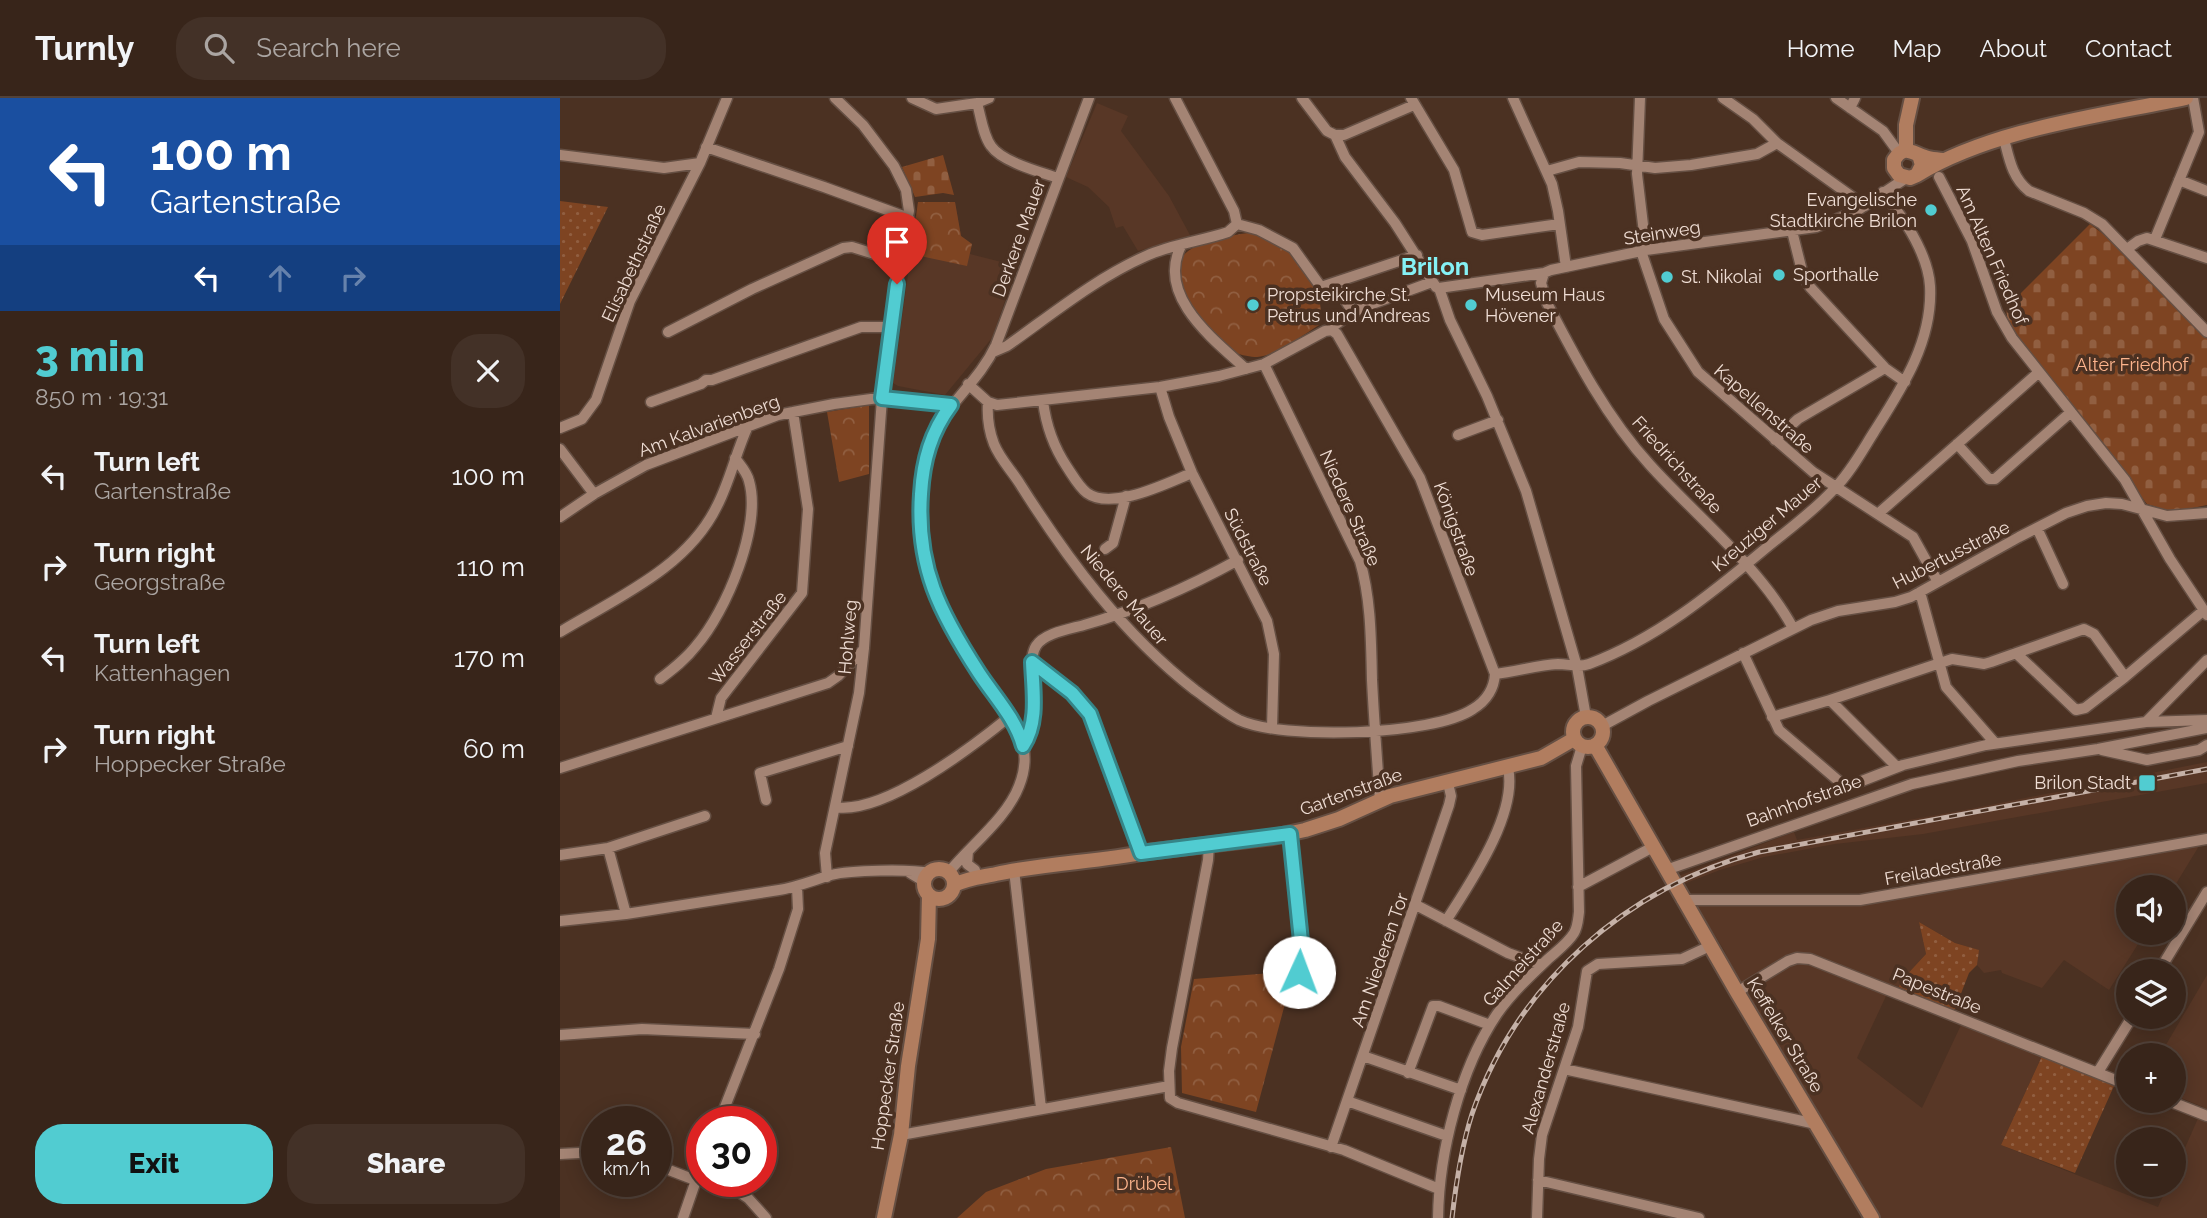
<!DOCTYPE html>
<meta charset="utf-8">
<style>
:root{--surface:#38251a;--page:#433127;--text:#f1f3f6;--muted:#aba5a2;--line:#524239;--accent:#51ccd1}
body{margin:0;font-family:Raleway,sans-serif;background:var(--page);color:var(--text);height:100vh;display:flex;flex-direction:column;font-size:26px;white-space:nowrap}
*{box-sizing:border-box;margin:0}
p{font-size:23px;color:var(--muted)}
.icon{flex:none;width:38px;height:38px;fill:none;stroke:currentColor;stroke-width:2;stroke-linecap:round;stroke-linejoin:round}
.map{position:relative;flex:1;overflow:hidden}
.details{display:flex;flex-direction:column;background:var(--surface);width:560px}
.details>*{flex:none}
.banner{background:#1a4fa0;color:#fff;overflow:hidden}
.controls{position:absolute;left:1556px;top:777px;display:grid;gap:14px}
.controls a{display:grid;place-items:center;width:70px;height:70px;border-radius:50%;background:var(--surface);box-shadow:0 4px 18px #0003,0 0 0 2px var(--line);font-size:35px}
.speed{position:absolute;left:21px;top:1008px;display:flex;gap:14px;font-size:35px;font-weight:700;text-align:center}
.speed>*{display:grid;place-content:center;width:91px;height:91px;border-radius:50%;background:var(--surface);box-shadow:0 4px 18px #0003,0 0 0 2px var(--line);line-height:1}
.speed small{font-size:18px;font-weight:400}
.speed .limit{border:10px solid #d22;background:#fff;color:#111}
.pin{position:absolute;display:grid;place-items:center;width:60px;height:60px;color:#fff;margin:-72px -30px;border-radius:50% 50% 50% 0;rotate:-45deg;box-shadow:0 0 7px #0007}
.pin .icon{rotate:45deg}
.me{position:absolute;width:77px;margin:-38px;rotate:2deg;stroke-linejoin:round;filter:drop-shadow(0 0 5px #0008)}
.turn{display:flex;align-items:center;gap:24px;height:147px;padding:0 35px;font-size:32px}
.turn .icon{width:91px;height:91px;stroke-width:2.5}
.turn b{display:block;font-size:49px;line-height:60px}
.lanes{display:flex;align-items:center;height:66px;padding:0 35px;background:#0003;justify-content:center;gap:35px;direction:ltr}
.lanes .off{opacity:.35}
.round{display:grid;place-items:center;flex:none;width:74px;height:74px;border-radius:28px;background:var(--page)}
.headline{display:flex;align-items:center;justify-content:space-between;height:119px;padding:0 35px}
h1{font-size:42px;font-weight:800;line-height:52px;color:var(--accent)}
.primary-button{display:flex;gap:14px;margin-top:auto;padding:14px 35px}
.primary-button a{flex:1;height:80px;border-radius:28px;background:var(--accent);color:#111;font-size:28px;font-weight:800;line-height:80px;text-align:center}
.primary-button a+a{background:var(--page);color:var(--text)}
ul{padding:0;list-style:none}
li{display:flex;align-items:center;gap:21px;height:91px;padding:0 35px}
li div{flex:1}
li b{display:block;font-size:26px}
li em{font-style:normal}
header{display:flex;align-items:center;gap:42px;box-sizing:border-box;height:98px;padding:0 35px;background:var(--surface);border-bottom:2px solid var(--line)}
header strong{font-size:33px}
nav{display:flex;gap:38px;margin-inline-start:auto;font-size:24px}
.search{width:490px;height:63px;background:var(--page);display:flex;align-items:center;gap:18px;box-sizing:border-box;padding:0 24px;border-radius:28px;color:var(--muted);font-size:26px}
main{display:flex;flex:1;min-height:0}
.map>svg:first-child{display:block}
</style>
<header>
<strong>Turnly</strong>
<div class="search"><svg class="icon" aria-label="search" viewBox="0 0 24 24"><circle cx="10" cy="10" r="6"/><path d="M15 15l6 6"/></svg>Search here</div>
<nav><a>Home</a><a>Map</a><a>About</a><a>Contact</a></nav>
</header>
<main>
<section class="details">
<div class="banner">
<div class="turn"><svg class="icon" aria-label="left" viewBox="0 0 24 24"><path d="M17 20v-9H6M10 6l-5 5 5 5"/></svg><div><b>100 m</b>Gartenstraße</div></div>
<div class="lanes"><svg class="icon" aria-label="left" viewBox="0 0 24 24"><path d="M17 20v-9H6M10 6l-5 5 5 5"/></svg><svg class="icon off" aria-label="ahead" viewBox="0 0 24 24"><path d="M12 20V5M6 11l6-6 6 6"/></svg><svg class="icon off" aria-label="right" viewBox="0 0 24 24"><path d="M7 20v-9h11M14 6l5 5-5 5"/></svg></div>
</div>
<div class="headline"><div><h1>3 min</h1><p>850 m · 19:31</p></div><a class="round"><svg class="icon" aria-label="close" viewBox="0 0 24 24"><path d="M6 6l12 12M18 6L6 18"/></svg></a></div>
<ul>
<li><svg class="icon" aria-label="left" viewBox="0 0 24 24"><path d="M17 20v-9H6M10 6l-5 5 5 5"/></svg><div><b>Turn left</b><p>Gartenstraße</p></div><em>100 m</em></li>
<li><svg class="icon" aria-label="right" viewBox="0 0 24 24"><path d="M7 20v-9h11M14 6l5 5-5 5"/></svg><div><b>Turn right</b><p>Georgstraße</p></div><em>110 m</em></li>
<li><svg class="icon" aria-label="left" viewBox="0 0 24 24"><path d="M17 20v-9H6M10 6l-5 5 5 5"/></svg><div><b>Turn left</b><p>Kattenhagen</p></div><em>170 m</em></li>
<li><svg class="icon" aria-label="right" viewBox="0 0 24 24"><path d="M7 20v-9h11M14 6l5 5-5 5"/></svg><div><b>Turn right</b><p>Hoppecker Straße</p></div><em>60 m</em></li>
</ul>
<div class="primary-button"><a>Exit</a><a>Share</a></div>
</section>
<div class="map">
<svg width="1647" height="1120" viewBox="0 0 1647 1120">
<defs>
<pattern id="grass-dots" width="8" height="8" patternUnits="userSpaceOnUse" patternTransform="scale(1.75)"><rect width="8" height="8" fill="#7e4422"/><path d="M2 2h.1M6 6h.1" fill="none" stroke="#915f41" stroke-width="1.8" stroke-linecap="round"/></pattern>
<pattern id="cemetery-stones" width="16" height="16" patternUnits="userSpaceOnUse" patternTransform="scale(1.75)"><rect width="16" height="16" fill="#7e4422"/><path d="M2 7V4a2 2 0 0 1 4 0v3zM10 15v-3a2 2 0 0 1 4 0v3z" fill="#915f41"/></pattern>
<pattern id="park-crowns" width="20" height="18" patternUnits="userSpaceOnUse" patternTransform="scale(1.75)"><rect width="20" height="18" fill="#7e4422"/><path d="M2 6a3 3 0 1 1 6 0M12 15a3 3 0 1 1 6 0" fill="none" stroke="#915f41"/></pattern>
</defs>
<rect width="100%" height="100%" fill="#4b3122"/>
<path fill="#583726" d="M537,5L568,18L561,33L609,98L631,139L578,153L563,128L556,130L549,109L528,89L506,79Z
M358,104H395L401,138L412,146L410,156L457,168L432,240L385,297L338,288L333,285Z
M1647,664V685L1363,736L1275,746L1204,759L1160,772L1121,787L1116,779L1234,734L1237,742L1410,711Z
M1639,748L1614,789H1568V835H1585L1549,892L1504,862L1482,890L1442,875L1441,872L1424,875L1417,867L1418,852L1395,845L1359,824L1366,856L1341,883L1339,889L1346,892L1327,896L1297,960L1362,1010L1402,925L1483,956L1441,1047L1598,1109L1608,1087H1614V1075L1643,1009L1614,997V957H1600L1647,877V1120H1314L1189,911L1164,852L1133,803L1258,808L1297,807Z"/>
<path fill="url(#grass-dots)" d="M0,103L48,109L0,206Z
M1359,824L1395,845L1419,852L1417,867L1409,875L1395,911H1390L1339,889L1341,883L1366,856Z
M1483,956L1554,988L1515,1075L1441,1047Z"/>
<path fill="url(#cemetery-stones)" d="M383,57L394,97L383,95L355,99L342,69Z
M1530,126L1556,146L1647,238V407L1613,414L1587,406L1448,225L1446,210Z"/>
<path fill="url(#park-crowns)" d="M358,104H395L401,138L412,146L407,168L351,156Z
M688,135C729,139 770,189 759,227C743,237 715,258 697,259C691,259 681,257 676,255C652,242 603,185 623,158C634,144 671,137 688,135Z
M309,307V376L279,384L267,314Z
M724,874V878L730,887L696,1014L622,995L621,949L634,881Z
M611,1049L625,1120H397L426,1094L486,1071Z"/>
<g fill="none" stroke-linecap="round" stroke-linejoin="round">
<g stroke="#654f43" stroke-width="13">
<path id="street" d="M352,0L376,11L417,5L429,0
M615,0L674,113L677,126
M742,0L767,33L775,37L785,59L835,125L876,189
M851,0L894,72L912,134L922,137L999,126
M953,0L992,86L998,113L1006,169
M1080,0L1077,76L1086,152
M1163,0L1193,21L1217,45L1305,108
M1276,0L1323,33L1339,55
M417,5C421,19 423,37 431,48C442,64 480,74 498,80
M1290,10L1295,0
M775,37H784L854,7
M1444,41C1449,60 1452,80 1469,93L1524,115L1542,126L1647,234
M146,49L264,89L349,120
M0,57L104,70L140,65
M987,73L1019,64L1060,65L1095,70L1131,67L1197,56L1217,45
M1379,79L1412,143L1437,214L1452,240L1565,382L1610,461L1647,517
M1619,82L1647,93
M677,126L699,132L733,150L761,189L779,193L793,214
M1232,133L1243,177L1250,189L1325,270L1345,284
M1595,141L1639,34L1633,0
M621,148C596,198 653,241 686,271
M1567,151L1578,143L1587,140L1647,160
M1081,153L1104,221L1138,274L1253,374L1353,439L1378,484
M984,175L981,185L987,205C1016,261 1047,320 1090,367C1136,418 1200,469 1233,530
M764,188L857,157
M879,190L984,175L991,172L1086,152L1256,129L1295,114L1346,80
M879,190L890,222L927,298L966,393L1017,569L1026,619
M108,234L192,191L283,150L292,149L340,164
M433,254L447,248C491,217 536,180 586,158C612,146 642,143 668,134L677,126
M704,266L800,463C811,501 811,542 812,582C814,622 817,662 820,702
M408,286L428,304L437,307L600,289L659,278L704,266L765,233L772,232L773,228L801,210L872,184
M600,289L609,319L632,375L707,523L714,556L712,630
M483,303C486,328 493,348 507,369C513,378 519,389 527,395C552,413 607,385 632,375
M91,304L141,286L146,282H152L301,229H332
M428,304C427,318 429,333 434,346C440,361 452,373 460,386C508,462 563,536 635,592C649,602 663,614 679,622C722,642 873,638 913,611C926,603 934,591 935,576L860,380L777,236L772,232
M0,330L22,321L36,302L70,203L140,65L167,0
M898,337L938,322
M1215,342L1238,321L1325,270
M1397,346L1429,381H1435L1511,314
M0,351L34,396
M1319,415L1478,275
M0,419L34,396L86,367L218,317L274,306L326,299L391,307
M1477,430L1503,486
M545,451L553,445L566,398
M1360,494L1386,589L1435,645
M0,534C56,500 127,470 157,408C170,383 176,354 188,328
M1183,555L1219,632L1281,685L1289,688L1343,667L1426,647L1586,624L1647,622
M1456,555L1516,612L1525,610L1565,579
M472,564L512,595L530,616L581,755
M935,576C956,574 977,567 998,566C1009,566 1018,570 1029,566C1096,541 1151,496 1206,450C1229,431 1254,413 1274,391C1290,375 1302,353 1314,334C1342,290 1373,243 1370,188C1368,155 1343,119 1323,94
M100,581C113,571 126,561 136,548C166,514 202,428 189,383C187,374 180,367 175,360
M1270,602L1392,561L1424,566L1431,564L1524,531L1534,536L1565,579L1644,512
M1212,619L1270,602L1337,669
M156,620L161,600L242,495L248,411L233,314
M1586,624L1647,562
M1042,628L1088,603L1251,522L1278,513L1335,504L1351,499L1459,439L1506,415L1527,408L1546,405L1562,406L1607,418L1647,415
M463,648C478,626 473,600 472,575C472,567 471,556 476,548C484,535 510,531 524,527C577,512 629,489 678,462
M1542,652L1587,662L1639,652L1647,647
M0,670L268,585L278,578L304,551
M206,702L200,675L288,648
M275,709C323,717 411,650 449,619
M730,736L741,843L739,874
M649,746L648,762L612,950L609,973L610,1000L618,1005L784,1052L879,1091
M48,750L66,816
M408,753L407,766L415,772
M0,757L48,750L145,718
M454,772L481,1010
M1106,772L1352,686L1458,663L1538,651L1647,630
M389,774C410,748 447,720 459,688C465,673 467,657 461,641C454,619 434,598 421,579C401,548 381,515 369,480C357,444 358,406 364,369C373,311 414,294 436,247L529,0
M350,775L365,784
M267,779L265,755L299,595L304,550L322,300L340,164L349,113L346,92L334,68L303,27L275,0
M1018,789L1093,749
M1122,802H1300L1647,741
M856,807L948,855L981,867
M0,823L66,816L219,792C237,789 254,782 271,777C291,772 350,771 370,775
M886,823C910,785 958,716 948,670
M1599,873L1647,794
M1177,894L1228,863L1237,860L1250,861L1568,987
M0,937L82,931L195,936
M803,958L901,992
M1004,971L1256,1026
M1538,974L1572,919
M848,975L873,908H879L930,927
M787,1003L887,1038
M1609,1003L1647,1018
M159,1024L219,871L238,811L237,789
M341,1037L609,988
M771,1049L889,707L891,698L888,685
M0,1056L37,1054
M96,1067L135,1082
M978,1082L1139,1120
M163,1083L188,1100L206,1120
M123,1120L142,1065
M878,1120C879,1054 900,971 937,916C951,896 970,878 988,861C997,853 1008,845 1014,835C1018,828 1018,821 1019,814L1016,668L1022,648
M977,1120L979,1061L982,1037L1018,929L1027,873L1038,866L1122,861L1150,848"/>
</g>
<g stroke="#654f43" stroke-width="18">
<path id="secondary" d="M1346,52V27L1352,0
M1359,57L1362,67L1357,77L1350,80L1339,77L1334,70V62C1344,46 1352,55 1365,59C1370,61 1376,61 1382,62
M1357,77C1432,31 1540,18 1626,0
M1013 634a15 15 0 1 1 30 0a15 15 0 1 1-30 0Z
M1035,647L1177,894L1312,1120
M364 786a15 15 0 1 1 30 0a15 15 0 1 1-30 0Z
M394,787C408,780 422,779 436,776C486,765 538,764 587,754L713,739L745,732L779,721L830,698L981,660L1014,641
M324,1120L341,1037L348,968L368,841L369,797"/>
</g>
<use href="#street" stroke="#a48474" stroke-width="10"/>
<use href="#secondary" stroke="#b17d5f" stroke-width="14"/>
<g stroke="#c5b1a7" stroke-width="5">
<path id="rail" d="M892,1120C896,1085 901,1050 912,1016C957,885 1067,789 1199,754L1647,671"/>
</g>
<use href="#rail" stroke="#4b3122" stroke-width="2.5" stroke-dasharray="8" stroke-linecap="butt"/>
</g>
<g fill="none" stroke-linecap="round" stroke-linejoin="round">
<g stroke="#358588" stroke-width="18">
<path id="route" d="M337,186L322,300L391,307C371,334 363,362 361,396C356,469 380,515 419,575C434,598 456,621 463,648C479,624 473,592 472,564L512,595L530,616L581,755L730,736L741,843L739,874"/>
</g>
<use href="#route" stroke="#51ccd1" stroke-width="12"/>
</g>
<g fill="#51ccd1" stroke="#4b3122" stroke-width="2.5">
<circle cx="1371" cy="112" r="7"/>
<circle cx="1219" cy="177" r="7"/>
<circle cx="1107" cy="179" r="7"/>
<circle cx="693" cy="207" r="7"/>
<circle cx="911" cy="207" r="7"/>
<rect x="1578" y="676" width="18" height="18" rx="3.5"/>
</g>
<g text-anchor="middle" stroke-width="7" stroke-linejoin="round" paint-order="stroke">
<g font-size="18" fill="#efddd4" stroke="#4b3122" text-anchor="start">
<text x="1357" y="108" text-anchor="end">Evangelische<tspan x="1357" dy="21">Stadtkirche Brilon</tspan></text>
<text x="1233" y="183">Sporthalle</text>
<text x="1121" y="185">St. Nikolai</text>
<text x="707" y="203">Propsteikirche St.<tspan x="707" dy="21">Petrus und Andreas</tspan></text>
<text x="925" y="203">Museum Haus<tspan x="925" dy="21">Hövener</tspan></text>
<text x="1571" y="691" text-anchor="end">Brilon Stadt</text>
</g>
<g font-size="18" fill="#efddd4" stroke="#4b3122">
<text transform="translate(1102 135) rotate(-9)" y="6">Steinweg</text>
<text transform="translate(459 140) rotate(-70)" y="6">Derkere Mauer</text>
<text transform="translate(1432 157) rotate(66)" y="6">Am Alten Friedhof</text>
<text transform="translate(74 165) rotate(-65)" y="6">Elisabethstraße</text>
<text transform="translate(1204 311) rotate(41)" y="6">Kapellenstraße</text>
<text transform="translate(149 328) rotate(-20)" y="6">Am Kalvarienberg</text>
<text transform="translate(1117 367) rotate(48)" y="6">Friedrichstraße</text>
<text transform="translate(790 410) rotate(66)" y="6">Niedere Straße</text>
<text transform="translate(1207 426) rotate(-40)" y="6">Kreuziger Mauer</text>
<text transform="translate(896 431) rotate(70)" y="6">Königstraße</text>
<text transform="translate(688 449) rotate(63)" y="6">Südstraße</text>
<text transform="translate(1391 457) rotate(-27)" y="6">Hubertusstraße</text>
<text transform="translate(564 497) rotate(50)" y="6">Niedere Mauer</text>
<text transform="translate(288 539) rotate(-85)" y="6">Hohlweg</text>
<text transform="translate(188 540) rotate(-52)" y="6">Wasserstraße</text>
<text transform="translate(791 694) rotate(-20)" y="6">Gartenstraße</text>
<text transform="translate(1244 703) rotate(-20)" y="6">Bahnhofstraße</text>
<text transform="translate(1383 771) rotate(-10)" y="6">Freiladestraße</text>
<text transform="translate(820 862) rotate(-71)" y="6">Am Niederen Tor</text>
<text transform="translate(963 865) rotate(-48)" y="6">Galmeistraße</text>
<text transform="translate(1377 893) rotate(22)" y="6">Papestraße</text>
<text transform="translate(1225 937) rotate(59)" y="6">Keffelker Straße</text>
<text transform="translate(986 970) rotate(-74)" y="6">Alexanderstraße</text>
<text transform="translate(328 978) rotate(-82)" y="6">Hoppecker Straße</text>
</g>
<g font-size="18" fill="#fdb48d" stroke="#4b3122">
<text x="1572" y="273">Alter Friedhof</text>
<text x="584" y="1092">Drübel</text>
</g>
<g font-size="24" font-weight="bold" fill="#85f1f5" stroke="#4b3122">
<text x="875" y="177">Brilon</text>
</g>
</g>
</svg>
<div class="controls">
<a><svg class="icon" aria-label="sound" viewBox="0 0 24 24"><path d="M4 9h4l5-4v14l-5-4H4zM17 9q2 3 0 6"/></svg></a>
<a><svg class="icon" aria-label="layers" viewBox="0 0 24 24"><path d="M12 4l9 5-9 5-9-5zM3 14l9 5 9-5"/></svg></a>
<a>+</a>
<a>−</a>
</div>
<div class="speed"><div>26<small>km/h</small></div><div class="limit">30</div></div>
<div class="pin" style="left:337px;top:186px;background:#d93025"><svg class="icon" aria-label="arrive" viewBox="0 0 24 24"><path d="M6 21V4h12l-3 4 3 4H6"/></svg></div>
<svg class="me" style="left:739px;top:874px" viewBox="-20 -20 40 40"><circle r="19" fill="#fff"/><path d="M0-13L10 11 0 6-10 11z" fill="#51ccd1"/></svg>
</div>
</main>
